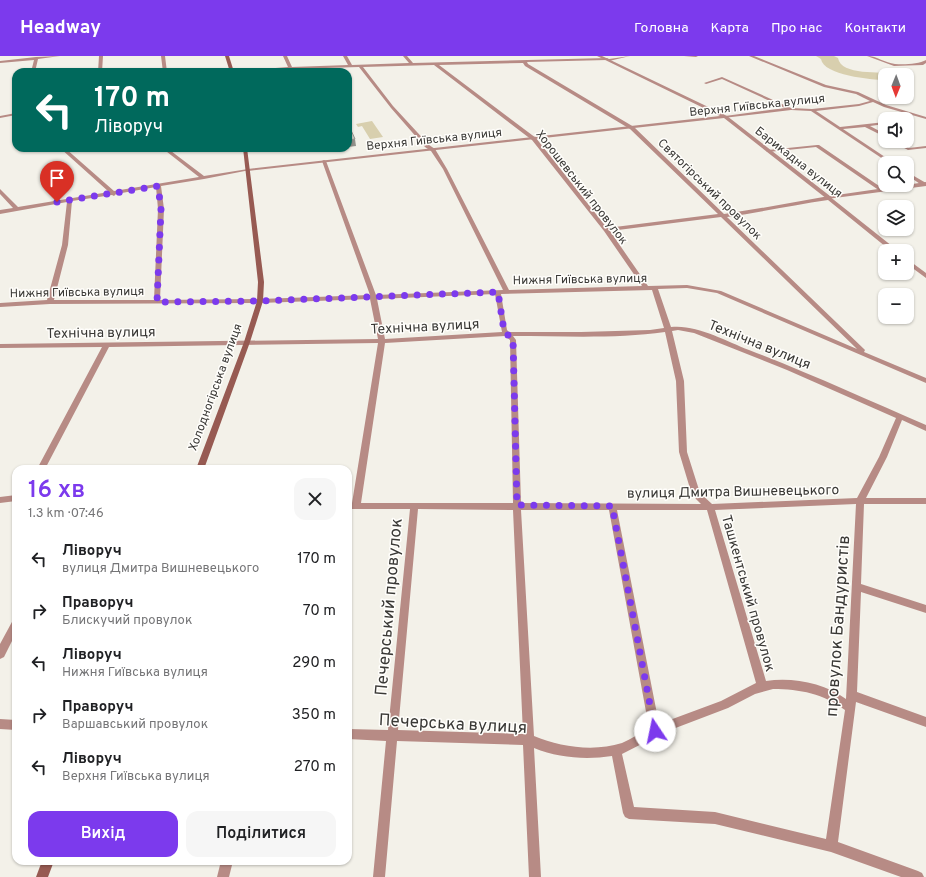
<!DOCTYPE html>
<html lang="uk">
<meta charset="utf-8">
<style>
:root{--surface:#fff;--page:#f6f6f6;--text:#202124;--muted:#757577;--accent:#7c3aed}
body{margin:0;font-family:Overpass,sans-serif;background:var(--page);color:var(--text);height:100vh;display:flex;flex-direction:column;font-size:15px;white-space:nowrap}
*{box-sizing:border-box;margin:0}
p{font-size:13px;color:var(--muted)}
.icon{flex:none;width:22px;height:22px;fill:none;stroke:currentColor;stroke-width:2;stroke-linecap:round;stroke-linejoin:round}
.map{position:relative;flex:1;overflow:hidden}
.side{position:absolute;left:12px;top:409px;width:340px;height:400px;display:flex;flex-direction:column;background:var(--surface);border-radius:12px;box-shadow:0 1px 3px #0004}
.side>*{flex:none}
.banner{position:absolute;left:12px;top:12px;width:340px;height:84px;border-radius:12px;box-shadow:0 1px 3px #0004;background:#00695c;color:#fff;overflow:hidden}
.needle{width:26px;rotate:181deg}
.controls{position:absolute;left:878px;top:12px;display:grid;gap:8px}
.controls a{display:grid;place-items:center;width:36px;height:36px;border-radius:8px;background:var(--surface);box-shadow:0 1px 3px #0004;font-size:20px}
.pin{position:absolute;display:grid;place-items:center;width:34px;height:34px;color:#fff;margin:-41px -17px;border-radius:50% 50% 50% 0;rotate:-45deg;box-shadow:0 0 4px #0007}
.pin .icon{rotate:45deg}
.me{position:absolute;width:44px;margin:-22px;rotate:349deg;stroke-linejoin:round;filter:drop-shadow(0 0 3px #0008)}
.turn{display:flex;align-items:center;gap:14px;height:84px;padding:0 16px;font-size:18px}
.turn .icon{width:52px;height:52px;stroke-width:2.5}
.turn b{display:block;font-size:28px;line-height:34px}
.round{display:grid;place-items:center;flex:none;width:42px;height:42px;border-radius:12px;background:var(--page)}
.head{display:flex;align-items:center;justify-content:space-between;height:68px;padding:0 16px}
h1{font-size:24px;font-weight:600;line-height:30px;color:var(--accent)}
.action{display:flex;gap:8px;margin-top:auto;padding:8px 16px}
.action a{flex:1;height:46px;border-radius:12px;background:var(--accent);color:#fff;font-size:16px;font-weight:600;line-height:46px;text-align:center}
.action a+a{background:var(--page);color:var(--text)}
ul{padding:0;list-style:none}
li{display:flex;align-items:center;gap:12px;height:52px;padding:0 16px}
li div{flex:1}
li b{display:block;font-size:15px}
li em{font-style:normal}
header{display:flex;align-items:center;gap:24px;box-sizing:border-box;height:56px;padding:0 20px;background:var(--accent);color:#fff}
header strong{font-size:19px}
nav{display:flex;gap:22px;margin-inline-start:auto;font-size:14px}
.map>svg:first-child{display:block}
</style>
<header>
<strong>Headway</strong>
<nav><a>Головна</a><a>Карта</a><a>Про нас</a><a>Контакти</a></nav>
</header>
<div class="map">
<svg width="926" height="821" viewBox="0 0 926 821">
<rect width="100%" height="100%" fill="#f3f1e9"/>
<path fill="#d8cfae" d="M816,0H834L838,2C841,20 881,15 896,18V19H885V24C872,24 823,19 821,3Z
M372,65L383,81L370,83L362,70L358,71L356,68Z"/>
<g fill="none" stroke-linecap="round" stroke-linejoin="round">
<path fill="#b78b85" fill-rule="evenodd" d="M60,0L38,3L35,16H31L34,4L0,7V5L36,1Z
M99,0H103L102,16H98Z
M161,0H165L167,16H163Z
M283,0H287L292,11L348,9L343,0H347L352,9L409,7L403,0H407L413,7L607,2L609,3L630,0L609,5L607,4L527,6L528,8L634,71L724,158C759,153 794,146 829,140L897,194L898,195H891L828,144C794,149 761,156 727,161L864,293L865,294L864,296L926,322V327L717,237L687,232L658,233L671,271C696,268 726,285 749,294C809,317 868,344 926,369V375L902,364L887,401L866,442H926V448H864L861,528L926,549V557L861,536L857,636L926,661V671L856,646L838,786L918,815L922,817L924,821H901L831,796L715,768L629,763L625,761L623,757L612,700C586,704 559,702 534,692L541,821H529L523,689L397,685L385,821H373L386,685L348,683V673L388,674L410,453H348V447H352L378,287L109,291L45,413H37L102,291L0,292V288L378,283L370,243L260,247L50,248L0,251V247L47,244L62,189L67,146L0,158V154L13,152L0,138V133L18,151L109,136L60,92H65L114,135L199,121L162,92H167L204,120L248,113L250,114L204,123L161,130L164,153L160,244L260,243L370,239L322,105L324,104L326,105L376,239L503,234L443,113L431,95L425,91L391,52L359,11L293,13L294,15L293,16H291L289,13L227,16L288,11ZM523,7L525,10L630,73L718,158L607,172L536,82L439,9ZM434,9L532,84L604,175L642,230L509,234L447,113L435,93L429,89L393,50L363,11ZM156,131L158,153L154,244H54L68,189L72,145L112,139L114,140L116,138ZM721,161L857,293L721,235L687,229L648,230L610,175ZM652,234L664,272L650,274L581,276H509L507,274L501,238ZM495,238L502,276L385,283L377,243ZM678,274L694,277L787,314L896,362L879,401L857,442L712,448L700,437L687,396L684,325L672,275ZM665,276L676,325L679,396L692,439L701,448L521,447L516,284L513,280C562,280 617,283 665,276ZM505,280L510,284L513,447H361L385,287ZM856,448L846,643C824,627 793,621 766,625L715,454ZM418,453L513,454L523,678L398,674ZM521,454H609L649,672C640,677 631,683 622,687C594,696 560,691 534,680ZM617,454H707L756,627L721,645L659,668ZM773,633C800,633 824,638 845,654L826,783L715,756L634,751L622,698L665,676L728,652L755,638Z
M684,0H698L696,1Z
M749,0H754L826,29L858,36L886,49L926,61V63L884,51L873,46L859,50L816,55L840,71L885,66V68L870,70L885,78V81L865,71L843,73L894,107H889L811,55L791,54L723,62V60H725L785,52L722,23L706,28L704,27L722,21L791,52L812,53L859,48L870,45L856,38L824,31Z
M867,0C877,0 885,7 895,8C904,9 919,8 926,4V7L923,9L894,10Z
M16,57V59L0,62V60Z
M891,85H896L909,92L926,90V92L908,94Z
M817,89H819L885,134L880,135L816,91L768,96L766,95L768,94Z
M907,116L926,127V130H923L907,119Z
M907,203L926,217V222L907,208Z
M16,439V445L0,447V441Z
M16,563V577L4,601L0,603V588L13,564Z
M0,663L16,664V674L0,673Z
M221,805H233L229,821H217Z"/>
<path fill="#b78b85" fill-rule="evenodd" d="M597,0H602L727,60L830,140L926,126V130L827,143L724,62L248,115L246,114L248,113L720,60Z"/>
<path fill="#975a52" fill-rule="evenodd" d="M225,0H229L234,16H230Z
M243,92H247L264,226L263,245L250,286L204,413H196L244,286L257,245L258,226Z
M42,805H54L48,821H36Z"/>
</g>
<path fill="#b5b3ac" d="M305,92H342L314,96L308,95L307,93H305Z"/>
<path fill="#93928c" d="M355,83L356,90L348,91V84Z
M314,92H342L314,96Z"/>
<path fill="#d2d0c8" stroke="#93928c" d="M348,72H350L355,83L348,84Z"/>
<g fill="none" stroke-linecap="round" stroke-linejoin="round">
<path stroke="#7c3aed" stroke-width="7" stroke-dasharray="0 12.6" d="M57,146L158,130L161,153L157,246L260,245L498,236L504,275L513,284L517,449L612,450L655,675"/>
</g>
<g text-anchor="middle" stroke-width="3" stroke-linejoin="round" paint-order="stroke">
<g font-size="12" fill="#3a3936" stroke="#fffefb">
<text transform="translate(757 49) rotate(-6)" y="4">Верхня Гиївська вулиця</text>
<text transform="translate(434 83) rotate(-6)" y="4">Верхня Гиївська вулиця</text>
<text transform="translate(799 106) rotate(38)" y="4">Барикадна вулиця</text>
<text transform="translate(582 131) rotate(52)" y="4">Хорошевський провулок</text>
<text transform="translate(710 133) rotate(44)" y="4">Святогірський провулок</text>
<text transform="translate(580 223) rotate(-1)" y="4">Нижня Гиївська вулиця</text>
<text transform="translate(77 236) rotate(-1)" y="4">Нижня Гиївська вулиця</text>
<text transform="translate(215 331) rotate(-70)" y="4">Холодногірська вулиця</text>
</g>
<g font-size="14" fill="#3a3936" stroke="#fffefb">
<text transform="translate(425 270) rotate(-3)" y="5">Технічна вулиця</text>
<text transform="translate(101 276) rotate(-1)" y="5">Технічна вулиця</text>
<text transform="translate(760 288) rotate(22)" y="5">Технічна вулиця</text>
<text transform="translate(733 435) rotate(-1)" y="5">вулиця Дмитра Вишневецького</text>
<text transform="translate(749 537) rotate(74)" y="5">Ташкентський провулок</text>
</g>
<g font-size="17" fill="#3a3936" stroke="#fffefb">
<text transform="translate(388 551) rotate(-85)" y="6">Печерський провулок</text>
<text transform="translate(837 570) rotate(-86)" y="6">провулок Бандуристів</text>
<text transform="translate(453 667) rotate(3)" y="6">Печерська вулиця</text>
</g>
</g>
</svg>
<div class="controls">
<a><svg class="needle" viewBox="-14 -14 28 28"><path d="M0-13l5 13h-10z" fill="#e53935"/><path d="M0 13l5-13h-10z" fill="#757577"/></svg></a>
<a><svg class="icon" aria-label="sound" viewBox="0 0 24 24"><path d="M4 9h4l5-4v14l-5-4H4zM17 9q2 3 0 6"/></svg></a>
<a><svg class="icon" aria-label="search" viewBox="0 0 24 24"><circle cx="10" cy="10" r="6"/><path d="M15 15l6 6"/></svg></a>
<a><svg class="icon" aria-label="layers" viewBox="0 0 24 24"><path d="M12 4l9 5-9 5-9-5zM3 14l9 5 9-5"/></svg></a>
<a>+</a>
<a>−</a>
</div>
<div class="pin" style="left:57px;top:146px;background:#d93025"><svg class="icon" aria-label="arrive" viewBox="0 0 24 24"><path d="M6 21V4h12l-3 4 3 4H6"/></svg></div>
<svg class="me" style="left:655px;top:675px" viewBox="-20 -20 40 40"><circle r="19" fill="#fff"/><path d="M0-13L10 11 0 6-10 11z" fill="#7c3aed"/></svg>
<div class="banner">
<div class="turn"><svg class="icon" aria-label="left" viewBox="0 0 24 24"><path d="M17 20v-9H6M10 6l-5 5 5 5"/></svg><div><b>170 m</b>Ліворуч</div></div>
</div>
<section class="side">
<div class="head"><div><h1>16 хв</h1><p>1.3 km · 07:46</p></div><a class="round"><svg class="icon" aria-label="close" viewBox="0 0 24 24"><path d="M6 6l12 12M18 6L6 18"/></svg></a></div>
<ul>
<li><svg class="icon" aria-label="left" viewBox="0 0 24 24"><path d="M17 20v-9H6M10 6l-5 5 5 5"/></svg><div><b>Ліворуч</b><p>вулиця Дмитра Вишневецького</p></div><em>170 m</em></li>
<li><svg class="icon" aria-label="right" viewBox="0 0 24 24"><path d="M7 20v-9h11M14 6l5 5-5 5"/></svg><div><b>Праворуч</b><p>Блискучий провулок</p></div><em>70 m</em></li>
<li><svg class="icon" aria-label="left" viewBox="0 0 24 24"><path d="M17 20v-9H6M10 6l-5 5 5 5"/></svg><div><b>Ліворуч</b><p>Нижня Гиївська вулиця</p></div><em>290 m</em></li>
<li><svg class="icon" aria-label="right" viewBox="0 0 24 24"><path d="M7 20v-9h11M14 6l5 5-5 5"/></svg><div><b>Праворуч</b><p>Варшавський провулок</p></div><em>350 m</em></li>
<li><svg class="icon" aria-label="left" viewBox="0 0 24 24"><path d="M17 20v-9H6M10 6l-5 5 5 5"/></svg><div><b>Ліворуч</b><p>Верхня Гиївська вулиця</p></div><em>270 m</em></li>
</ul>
<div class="action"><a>Вихід</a><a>Поділитися</a></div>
</section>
</div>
